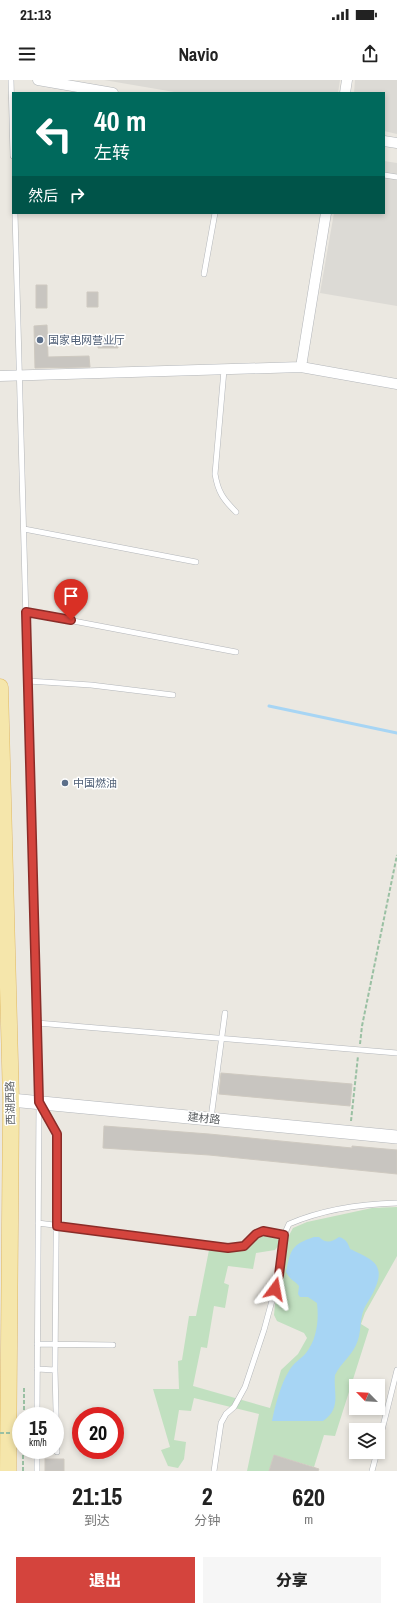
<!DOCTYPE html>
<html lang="zh">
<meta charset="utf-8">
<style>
:root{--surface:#fff;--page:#f6f6f6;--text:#222;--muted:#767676;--accent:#d4443d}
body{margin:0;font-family:"Archivo Narrow","Noto Sans SC",sans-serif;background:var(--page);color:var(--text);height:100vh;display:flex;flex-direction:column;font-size:15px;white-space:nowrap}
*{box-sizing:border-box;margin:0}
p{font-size:13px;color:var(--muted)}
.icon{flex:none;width:22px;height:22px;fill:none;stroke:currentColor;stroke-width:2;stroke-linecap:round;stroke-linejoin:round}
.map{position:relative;height:1391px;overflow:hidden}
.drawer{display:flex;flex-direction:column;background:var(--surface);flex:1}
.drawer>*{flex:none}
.banner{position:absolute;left:12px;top:12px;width:373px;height:122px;border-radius:0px;box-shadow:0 2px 6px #0003;background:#00695c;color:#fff;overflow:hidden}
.needle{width:26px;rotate:294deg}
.buttons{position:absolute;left:349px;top:1299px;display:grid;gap:8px}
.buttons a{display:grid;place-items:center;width:36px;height:36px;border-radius:0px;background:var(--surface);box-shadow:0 2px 6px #0003;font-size:20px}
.speed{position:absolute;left:12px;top:1327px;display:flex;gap:8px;font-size:20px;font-weight:700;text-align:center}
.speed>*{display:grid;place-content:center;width:52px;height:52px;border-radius:50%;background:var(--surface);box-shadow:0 2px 6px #0003;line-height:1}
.speed small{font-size:10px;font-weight:400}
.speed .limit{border:6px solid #d22;background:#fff;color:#111}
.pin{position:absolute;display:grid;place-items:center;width:34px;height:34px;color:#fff;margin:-41px -17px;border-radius:50% 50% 50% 0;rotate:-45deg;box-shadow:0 0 4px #0007}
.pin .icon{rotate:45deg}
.me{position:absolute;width:44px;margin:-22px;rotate:13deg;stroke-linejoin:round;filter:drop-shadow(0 0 3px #0008)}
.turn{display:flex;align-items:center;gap:14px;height:84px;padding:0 16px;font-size:18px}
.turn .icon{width:52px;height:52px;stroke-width:2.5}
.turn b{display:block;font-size:28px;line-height:34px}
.then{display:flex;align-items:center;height:38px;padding:0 16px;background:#0003;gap:8px;font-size:15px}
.eta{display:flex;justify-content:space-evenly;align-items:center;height:68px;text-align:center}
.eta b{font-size:24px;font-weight:800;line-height:28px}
.primary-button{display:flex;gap:8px;margin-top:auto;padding:8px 16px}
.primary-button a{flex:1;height:46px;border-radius:0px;background:var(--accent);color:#fff;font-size:16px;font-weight:800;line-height:46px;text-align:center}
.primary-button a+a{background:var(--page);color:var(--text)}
.status{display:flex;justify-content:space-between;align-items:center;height:28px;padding:0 20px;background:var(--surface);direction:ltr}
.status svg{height:11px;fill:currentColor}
header{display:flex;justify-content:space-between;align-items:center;height:52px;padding:0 16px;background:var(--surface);font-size:18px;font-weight:800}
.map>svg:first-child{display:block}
</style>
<div class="status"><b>21:13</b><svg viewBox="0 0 49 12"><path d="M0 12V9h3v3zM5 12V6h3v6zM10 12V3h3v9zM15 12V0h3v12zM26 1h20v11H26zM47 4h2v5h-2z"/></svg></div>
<header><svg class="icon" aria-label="menu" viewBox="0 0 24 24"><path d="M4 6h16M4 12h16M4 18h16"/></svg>Navio<svg class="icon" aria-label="share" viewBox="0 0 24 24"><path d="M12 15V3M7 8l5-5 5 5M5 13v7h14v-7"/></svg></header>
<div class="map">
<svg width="397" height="1391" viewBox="0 0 397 1391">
<rect width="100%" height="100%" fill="#ebe8e1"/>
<path fill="#dcdad5" d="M104,0H340L338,13H180Z
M355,0H397V54L384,51V13H354Z
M384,81L397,83V226L320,213L334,133H384Z"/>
<path fill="#c1e0c0" d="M397,1127V1176L365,1233L361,1244L369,1249L335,1356L324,1355L314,1387L274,1375L269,1391H247L259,1334L194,1318L191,1331L179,1330L174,1360L186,1362L184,1379L178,1388L168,1386L161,1370L170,1367L153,1309H179L178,1281L182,1280L189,1236H196L209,1170C219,1171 231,1173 241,1170C248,1167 256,1158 265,1154L278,1159L279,1165L275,1170L256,1173L253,1189L228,1186L224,1203L229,1205L225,1228L214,1226L207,1268L201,1267L193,1306L270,1328L281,1290L298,1274L307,1258L304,1253L277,1241L274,1235L275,1224L284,1188L288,1157L293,1148L307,1142L372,1128Z"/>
<path fill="#a7d5f4" d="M314,1157H319C326,1164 332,1162 339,1157C346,1159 348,1163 350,1169C374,1180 387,1185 373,1213C370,1219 366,1224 364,1229C359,1241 362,1253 356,1265C351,1276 341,1283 335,1295C333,1312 342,1328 323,1341H272C275,1326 281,1303 289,1291C293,1283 301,1279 306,1273C317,1259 319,1240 317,1223L308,1217H300L298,1214L299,1206C294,1200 291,1201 286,1192C291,1169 291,1165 314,1157Z"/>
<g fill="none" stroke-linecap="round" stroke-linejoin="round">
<path stroke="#a7d5f4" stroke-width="3" d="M269,626L397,653"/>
</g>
<path fill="#c8c5c0" stroke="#cec9c0" d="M36,205H47V228H36Z
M87,212H98V227H87Z
M47,245L48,277L89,276L90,287L35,288L34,246Z
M98,259H118V268H98Z
M221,993L352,1004L350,1026L219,1014Z
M104,1046L209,1054L352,1068V1066L397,1070V1094L209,1075L103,1068Z
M274,1375L319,1389L318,1391H269Z
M45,1379H64V1391H45Z"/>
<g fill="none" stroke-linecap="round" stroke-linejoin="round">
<g stroke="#b3b6ba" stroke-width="6">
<path id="service" d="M11,0L13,76
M384,95L397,97
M15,133L39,1022L37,1336
M204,194L215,133
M224,290L215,394C218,412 223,419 236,432
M24,449L196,482
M26,532L236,572
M28,601L91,605L173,615
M37,943L397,973
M40,1025L57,1054L55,1290L57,1372
M211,1038L225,933
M38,1143L228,1168L244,1165L256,1154L263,1151L284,1155
M37,1264L113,1265
M37,1289L55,1290
M378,1366L397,1290
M37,1391V1370
M214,1391L221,1343L226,1334L234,1327L245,1307L264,1250L279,1195L284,1155L289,1144C324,1129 360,1124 397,1123
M372,1391L377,1372"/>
</g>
<g stroke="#b3b6ba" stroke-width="11">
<path id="minor" d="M38,0L113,13
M345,13L347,0
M384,61L397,63
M301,287L326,133
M0,296L301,287L397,304"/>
</g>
<g stroke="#b3b6ba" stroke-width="14">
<path id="tertiary" d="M11,1020L397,1057"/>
</g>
<g stroke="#e0b964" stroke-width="17">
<path id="primary" d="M0,607L11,1020L8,1391"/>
</g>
<path stroke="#9ac0a3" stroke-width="2" stroke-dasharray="4 2" stroke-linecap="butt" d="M360,964L362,946L397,775
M351,1041L358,976
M24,1336V1308
M23,1391V1370"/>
<use href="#service" stroke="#fff" stroke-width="5"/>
<use href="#minor" stroke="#fff" stroke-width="10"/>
<use href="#tertiary" stroke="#fff" stroke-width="13"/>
<use href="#primary" stroke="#f5e6ab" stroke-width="16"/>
<path stroke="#9ac0a3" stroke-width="2" stroke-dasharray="4 2" stroke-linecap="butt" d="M0,1353H21"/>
</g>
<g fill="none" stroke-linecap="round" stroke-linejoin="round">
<g stroke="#8a2c28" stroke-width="10">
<path id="route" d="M71,540L26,532L39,1022L57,1054V1146L228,1168L244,1166L256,1154L263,1151L284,1155L279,1195L275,1209"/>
</g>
<use href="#route" stroke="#d4443d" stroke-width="7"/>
</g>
<g fill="#5c6f8a" stroke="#fff" stroke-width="1.5">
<circle cx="40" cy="260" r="4"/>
<circle cx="65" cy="703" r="4"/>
</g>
<g text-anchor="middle" stroke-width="3" stroke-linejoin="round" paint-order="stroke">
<g font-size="11" fill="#4e5e75" stroke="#fff" text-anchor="start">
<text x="48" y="264">国家电网营业厅</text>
<text x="73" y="707">中国燃油</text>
</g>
<g font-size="11" fill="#595d60" stroke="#fff">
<text transform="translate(10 1023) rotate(-91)" y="4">西湖西路</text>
<text transform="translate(204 1038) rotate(6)" y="4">建材路</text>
</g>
</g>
</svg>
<div class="buttons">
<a><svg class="needle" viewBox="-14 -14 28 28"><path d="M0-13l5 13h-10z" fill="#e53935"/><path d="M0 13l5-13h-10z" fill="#767676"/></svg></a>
<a><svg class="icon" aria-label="layers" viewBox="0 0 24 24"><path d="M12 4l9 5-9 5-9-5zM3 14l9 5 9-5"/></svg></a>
</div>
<div class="speed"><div>15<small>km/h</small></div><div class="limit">20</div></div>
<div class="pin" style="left:71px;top:540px;background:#d93025"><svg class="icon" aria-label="arrive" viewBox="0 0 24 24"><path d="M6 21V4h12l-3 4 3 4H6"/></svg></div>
<svg class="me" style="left:275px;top:1209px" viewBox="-20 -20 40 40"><path d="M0-17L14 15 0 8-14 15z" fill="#d4443d" stroke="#fff" stroke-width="4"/></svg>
<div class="banner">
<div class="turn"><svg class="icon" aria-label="left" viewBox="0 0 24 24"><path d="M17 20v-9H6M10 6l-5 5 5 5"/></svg><div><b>40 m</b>左转</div></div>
<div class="then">然后<svg class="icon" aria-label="right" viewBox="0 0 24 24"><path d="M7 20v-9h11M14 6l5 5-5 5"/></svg></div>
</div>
</div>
<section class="drawer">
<div class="eta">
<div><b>21:15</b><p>到达</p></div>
<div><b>2</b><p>分钟</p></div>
<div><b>620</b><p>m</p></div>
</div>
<div class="primary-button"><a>退出</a><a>分享</a></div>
</section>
